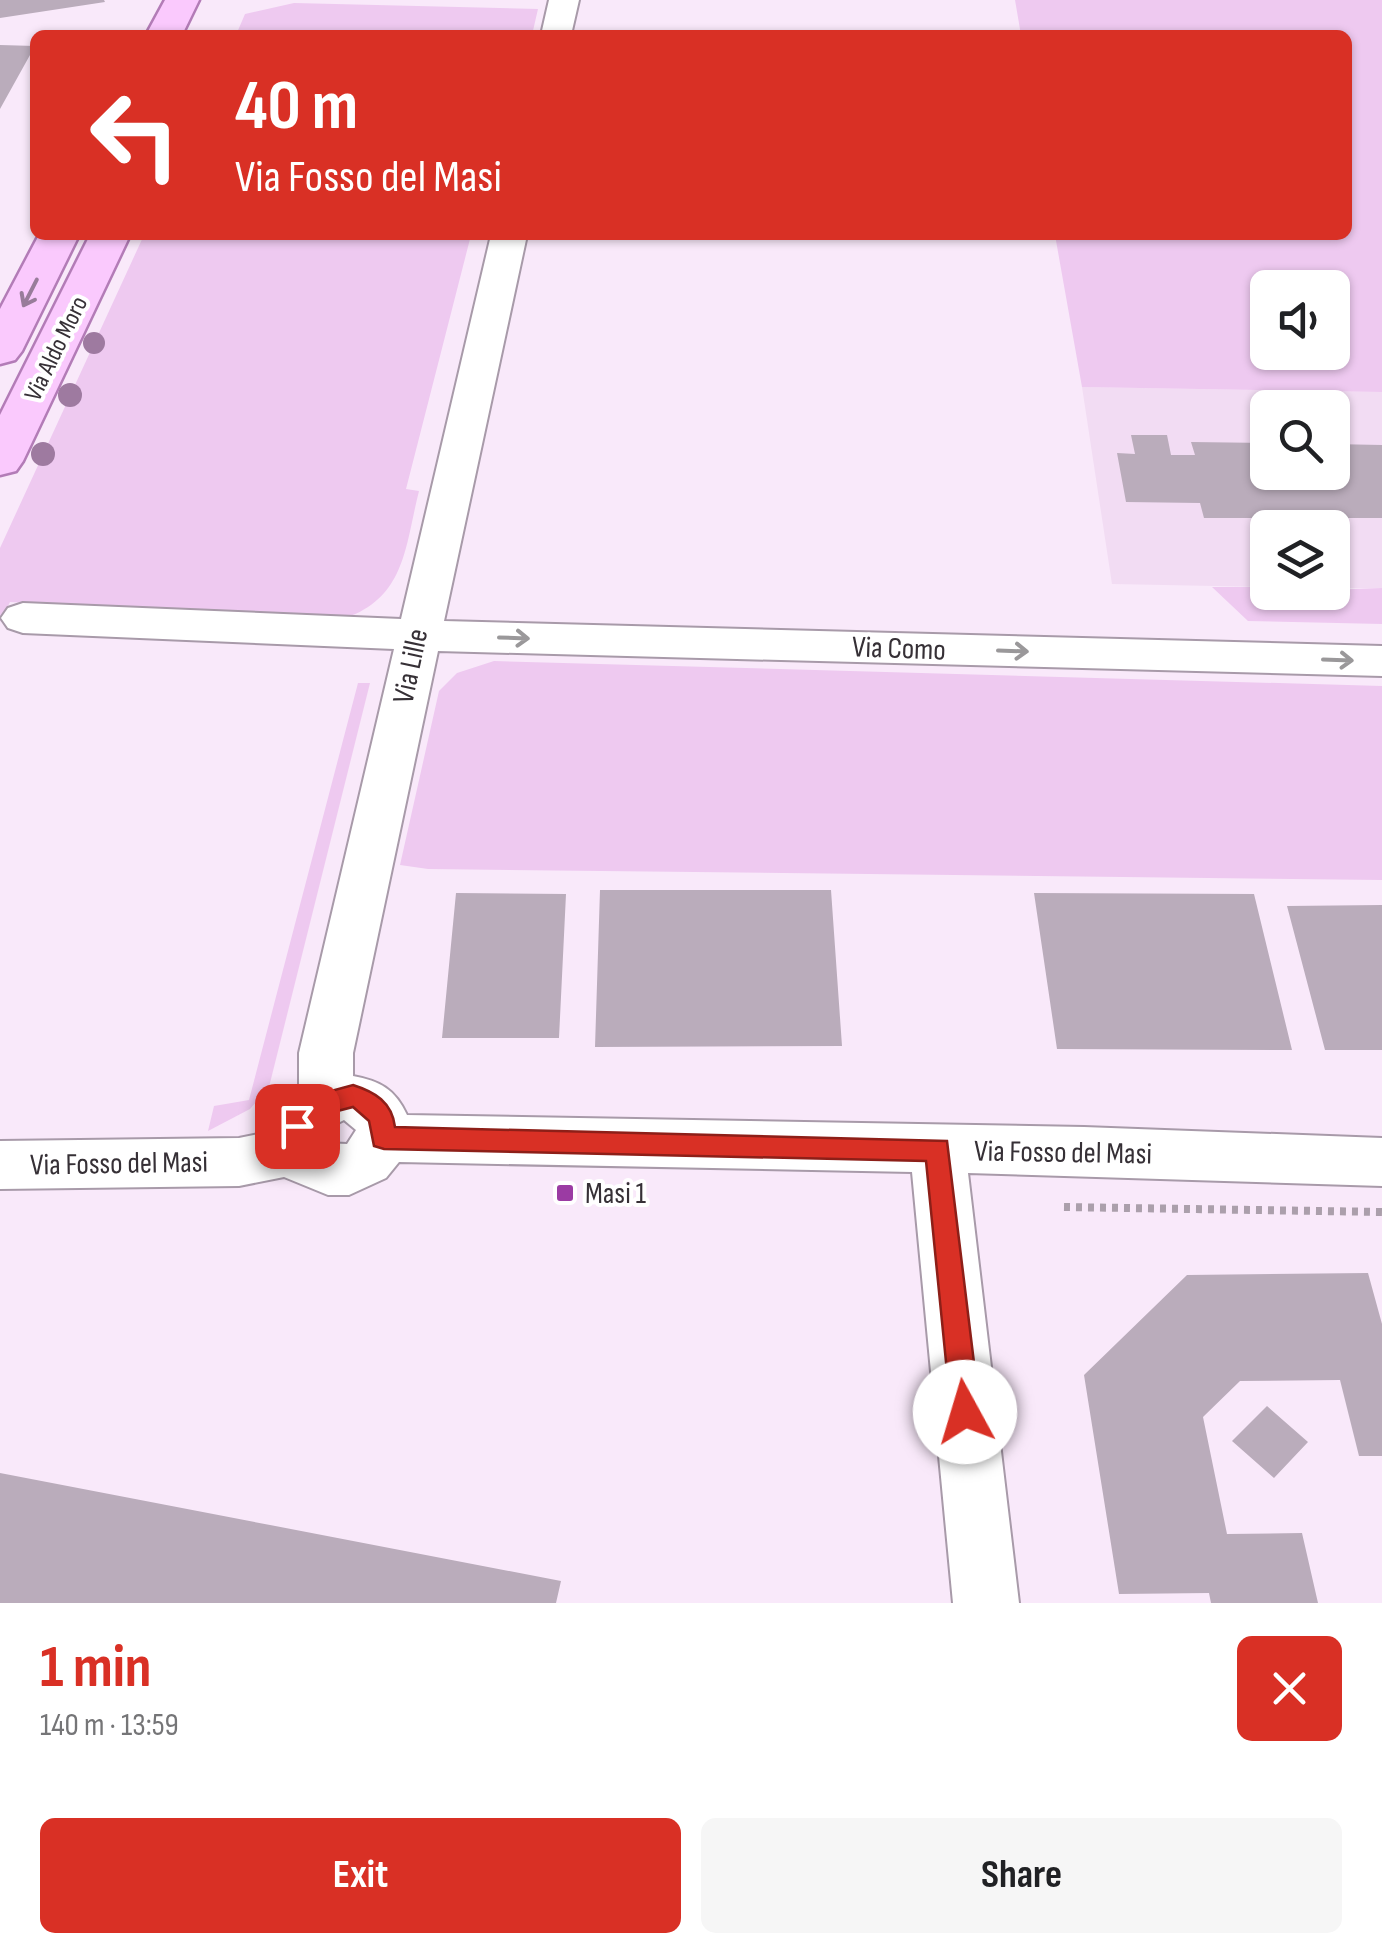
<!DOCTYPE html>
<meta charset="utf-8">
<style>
:root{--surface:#fff;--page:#f6f6f6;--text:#202124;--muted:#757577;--accent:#d93025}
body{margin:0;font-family:"Sofia Sans Condensed",sans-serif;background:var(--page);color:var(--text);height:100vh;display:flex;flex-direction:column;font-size:38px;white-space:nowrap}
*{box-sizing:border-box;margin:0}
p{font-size:32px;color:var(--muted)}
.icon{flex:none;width:55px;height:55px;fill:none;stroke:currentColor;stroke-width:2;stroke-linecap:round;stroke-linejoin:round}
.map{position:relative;height:1603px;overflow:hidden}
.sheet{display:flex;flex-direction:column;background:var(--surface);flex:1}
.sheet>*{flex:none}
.banner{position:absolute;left:30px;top:30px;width:1322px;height:210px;border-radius:15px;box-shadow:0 2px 8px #0004;background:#d93025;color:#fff;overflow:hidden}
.buttons{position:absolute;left:1250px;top:270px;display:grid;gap:20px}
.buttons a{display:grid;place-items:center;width:100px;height:100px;border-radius:15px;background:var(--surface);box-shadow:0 2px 8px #0004;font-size:50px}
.pin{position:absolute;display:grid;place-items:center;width:85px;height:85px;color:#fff;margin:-42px;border-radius:20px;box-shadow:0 5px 15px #0006}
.me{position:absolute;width:110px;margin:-55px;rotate:354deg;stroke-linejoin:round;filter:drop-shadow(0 0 8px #0008)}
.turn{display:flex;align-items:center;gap:35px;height:210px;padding:0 40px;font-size:45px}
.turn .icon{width:130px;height:130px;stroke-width:2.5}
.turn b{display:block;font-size:70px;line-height:85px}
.round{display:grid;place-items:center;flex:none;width:105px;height:105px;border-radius:15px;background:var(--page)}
.head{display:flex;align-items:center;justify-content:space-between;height:170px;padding:0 40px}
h1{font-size:60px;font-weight:700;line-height:75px;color:var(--accent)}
.cta{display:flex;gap:20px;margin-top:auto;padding:20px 40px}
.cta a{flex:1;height:115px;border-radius:15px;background:var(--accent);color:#fff;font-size:40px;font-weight:700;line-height:115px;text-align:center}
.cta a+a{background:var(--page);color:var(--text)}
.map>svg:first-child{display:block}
</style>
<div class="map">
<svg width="1382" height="1603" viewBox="0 0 1382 1603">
<rect width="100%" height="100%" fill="#f9e9fa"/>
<path fill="#f2dcf3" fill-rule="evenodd" d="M1082,387L1382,392V588H1333L1332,528H1268L1267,587L1112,584ZM1268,408H1332V472H1268Z"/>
<path fill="#eec9f0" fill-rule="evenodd" d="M1015,0H1382V392L1082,387L1055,235H1348V35H1021ZM1268,288H1332V352H1268Z
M294,3L538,9L532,35H236L245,14Z
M144,235H471L406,489L419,491C405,546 406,596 346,618L10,602L0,622V548Z
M1212,587H1267L1268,592L1382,588V624L1248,621Z
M494,661L1382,686V880L428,869L400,865L439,691L457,673Z
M358,683H370L269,1087L250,1109L208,1131L214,1106L249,1100Z"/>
<path fill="#baacbb" d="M0,0H104L105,2L0,18Z
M0,45L35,46L0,109Z
M1131,435H1167L1171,455H1195L1191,442L1268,443V472H1332V444L1382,445V518H1204L1200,503L1126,502L1117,453L1135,454Z
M600,890H831L842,1046L595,1047Z
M456,893L566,894L559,1038H442Z
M1034,893L1254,894L1292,1050L1057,1049Z
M1382,905V1050H1325L1287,906Z
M1368,1273L1382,1324V1456H1359L1340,1380L1240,1381L1203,1417L1227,1534L1302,1533L1318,1603H1211L1209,1593L1119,1594L1084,1375L1187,1275Z
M1267,1406L1308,1442L1274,1478L1232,1441Z
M0,1473L561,1581L556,1603H0Z"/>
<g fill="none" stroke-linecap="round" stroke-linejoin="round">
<g stroke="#a89aa9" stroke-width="4">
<path id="minor" d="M549,0H579L571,35H541Z
M491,235H527L444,621L1382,646V676L438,651L353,1053V1076C380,1081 395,1089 407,1115L1084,1127L1382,1138V1186L968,1173L1019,1603H953L912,1172L399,1162L386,1178L349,1195H328L284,1177L239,1186L0,1189V1141L239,1138L269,1132L284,1099L299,1091V1053L394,649L23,633L8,628L1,618L8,608L23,603L401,619ZM344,1120L356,1130L347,1144L324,1143V1130Z"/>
</g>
<g stroke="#b37cb7" stroke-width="5">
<path id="major" d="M165,0H199L182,35H146Z
M39,235H79L22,351L15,360L0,364V309Z
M90,235H130L23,461L16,471L0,475V415Z"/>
</g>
<path stroke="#ab9fab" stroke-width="8" stroke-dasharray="6 6" stroke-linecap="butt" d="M1064,1207L1382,1212"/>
<use href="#minor" fill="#fff" fill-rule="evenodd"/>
<use href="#major" fill="#fac9fd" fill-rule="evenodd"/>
</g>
<g fill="#9e7aa0">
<circle cx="94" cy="343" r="11"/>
<circle cx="70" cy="395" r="12"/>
<circle cx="43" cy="454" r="12"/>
</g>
<defs><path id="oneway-shaft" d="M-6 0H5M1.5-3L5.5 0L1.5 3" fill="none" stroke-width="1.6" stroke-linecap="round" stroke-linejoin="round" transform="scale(2.5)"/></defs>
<use stroke="#987c9a" href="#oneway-shaft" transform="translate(30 293) rotate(117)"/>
<g stroke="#9a989a">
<use href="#oneway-shaft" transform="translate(514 638) rotate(2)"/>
<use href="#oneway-shaft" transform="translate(1013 651) rotate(2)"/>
<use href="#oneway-shaft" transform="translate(1338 660) rotate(2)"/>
</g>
<path fill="#d93025" stroke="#8d1f18" stroke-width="2.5" d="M353,1085C375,1092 392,1102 395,1127L947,1141L980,1412L976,1421L965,1425L955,1421L951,1412L926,1161L384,1149L374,1146L369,1121L353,1107L322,1115L307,1134H288L284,1126L305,1098Z"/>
<rect fill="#9b3ba3" stroke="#fff" stroke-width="4" x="555" y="1183" width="20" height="20" rx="5"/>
<g text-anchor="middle" stroke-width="8" stroke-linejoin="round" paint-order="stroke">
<g font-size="25" fill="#363036" stroke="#fff">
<text transform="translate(55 348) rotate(-64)" y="9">Via Aldo Moro</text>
</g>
<g font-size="30" fill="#363036" stroke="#fff">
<text transform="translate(899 648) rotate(2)" y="10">Via Como</text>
<text transform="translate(410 666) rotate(-78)" y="10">Via Lille</text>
<text transform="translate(1063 1152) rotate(1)" y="10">Via Fosso del Masi</text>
<text transform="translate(119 1163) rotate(-1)" y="10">Via Fosso del Masi</text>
</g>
<g font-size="30" fill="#363036" stroke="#fff" text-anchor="start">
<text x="585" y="1203">Masi 1</text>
</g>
</g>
</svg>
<div class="buttons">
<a><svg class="icon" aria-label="sound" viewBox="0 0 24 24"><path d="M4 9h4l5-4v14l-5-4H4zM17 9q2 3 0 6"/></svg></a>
<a><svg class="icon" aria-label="search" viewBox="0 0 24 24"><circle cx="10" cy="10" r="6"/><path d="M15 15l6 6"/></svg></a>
<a><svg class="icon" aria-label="layers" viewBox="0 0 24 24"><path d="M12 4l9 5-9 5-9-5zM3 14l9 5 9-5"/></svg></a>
</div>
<div class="pin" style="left:297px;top:1126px;background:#d93025"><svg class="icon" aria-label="arrive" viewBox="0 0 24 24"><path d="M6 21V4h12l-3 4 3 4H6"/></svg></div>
<svg class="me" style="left:965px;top:1412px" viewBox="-20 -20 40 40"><circle r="19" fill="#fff"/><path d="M0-13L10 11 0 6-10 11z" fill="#d93025"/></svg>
<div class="banner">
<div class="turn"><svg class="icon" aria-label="left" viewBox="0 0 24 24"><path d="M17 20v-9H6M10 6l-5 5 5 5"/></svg><div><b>40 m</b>Via Fosso del Masi</div></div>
</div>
</div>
<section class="sheet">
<div class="head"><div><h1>1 min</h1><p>140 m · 13:59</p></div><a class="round" style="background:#d93025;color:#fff"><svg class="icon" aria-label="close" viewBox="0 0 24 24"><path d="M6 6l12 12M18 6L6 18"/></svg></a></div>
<div class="cta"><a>Exit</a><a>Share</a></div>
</section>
